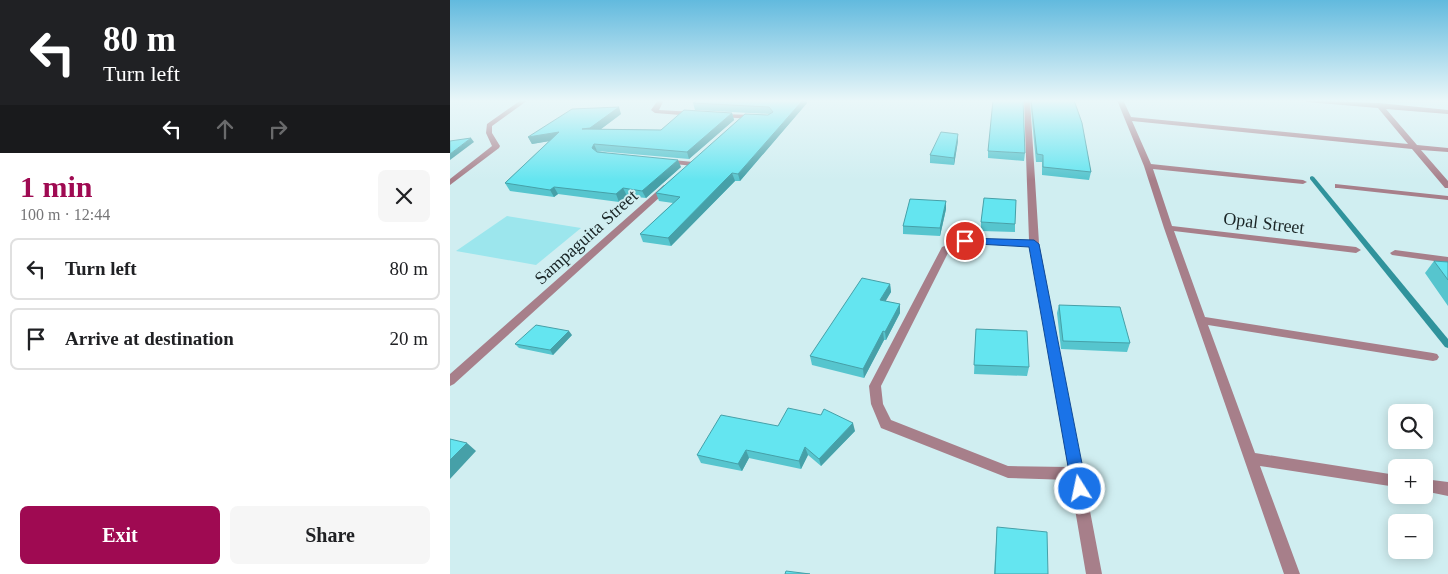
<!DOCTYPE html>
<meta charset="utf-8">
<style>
:root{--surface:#fff;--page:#f6f6f6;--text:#202124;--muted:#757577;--line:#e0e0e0;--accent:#9f0a52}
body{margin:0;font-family:Georgia,serif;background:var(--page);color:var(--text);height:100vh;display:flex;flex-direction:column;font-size:19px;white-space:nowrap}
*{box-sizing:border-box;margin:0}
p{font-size:16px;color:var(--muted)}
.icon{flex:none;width:28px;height:28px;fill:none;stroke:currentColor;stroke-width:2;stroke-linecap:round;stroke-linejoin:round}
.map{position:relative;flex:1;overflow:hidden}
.sheet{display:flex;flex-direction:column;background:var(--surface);width:450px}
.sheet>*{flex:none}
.guide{background:#202124;color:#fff;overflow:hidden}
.controls{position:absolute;left:938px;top:404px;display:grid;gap:10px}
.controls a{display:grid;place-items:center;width:45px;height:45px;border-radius:8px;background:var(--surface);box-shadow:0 2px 12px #0003;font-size:25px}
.pin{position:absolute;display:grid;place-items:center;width:42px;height:42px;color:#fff;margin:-21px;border:2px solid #fff;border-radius:50%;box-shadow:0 1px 5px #0007}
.me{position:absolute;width:55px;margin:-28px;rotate:350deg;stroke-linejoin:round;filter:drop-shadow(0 0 4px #0008)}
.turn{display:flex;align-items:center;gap:18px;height:105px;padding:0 20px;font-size:22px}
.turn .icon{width:65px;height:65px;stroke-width:2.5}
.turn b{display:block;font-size:35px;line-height:42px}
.lanes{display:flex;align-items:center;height:48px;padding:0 20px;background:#0003;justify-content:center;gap:25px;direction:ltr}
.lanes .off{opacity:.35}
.round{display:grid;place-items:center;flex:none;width:52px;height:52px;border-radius:8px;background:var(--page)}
.headline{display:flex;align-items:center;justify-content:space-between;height:85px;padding:0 20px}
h1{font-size:30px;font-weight:700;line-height:38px;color:var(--accent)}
.primary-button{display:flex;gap:10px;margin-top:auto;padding:10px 20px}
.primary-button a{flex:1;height:58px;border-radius:8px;background:var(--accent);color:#fff;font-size:20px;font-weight:700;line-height:58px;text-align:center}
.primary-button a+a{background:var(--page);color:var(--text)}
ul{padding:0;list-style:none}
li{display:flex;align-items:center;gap:15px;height:62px;margin:0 10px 8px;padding:0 10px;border:2px solid var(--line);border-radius:8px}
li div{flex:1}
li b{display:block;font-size:19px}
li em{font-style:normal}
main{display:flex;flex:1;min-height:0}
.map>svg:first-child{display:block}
</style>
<main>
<section class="sheet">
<div class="guide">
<div class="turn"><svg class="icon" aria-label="left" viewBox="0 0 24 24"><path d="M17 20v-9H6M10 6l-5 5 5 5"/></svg><div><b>80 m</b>Turn left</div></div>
<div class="lanes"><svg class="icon" aria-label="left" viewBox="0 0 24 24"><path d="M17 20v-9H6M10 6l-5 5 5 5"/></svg><svg class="icon off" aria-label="ahead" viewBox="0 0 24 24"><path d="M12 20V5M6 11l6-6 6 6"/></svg><svg class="icon off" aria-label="right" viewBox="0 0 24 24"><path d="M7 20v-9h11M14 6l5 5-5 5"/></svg></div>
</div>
<div class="headline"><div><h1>1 min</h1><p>100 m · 12:44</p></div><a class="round"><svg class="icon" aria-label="close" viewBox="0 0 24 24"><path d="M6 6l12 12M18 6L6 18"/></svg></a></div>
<ul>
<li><svg class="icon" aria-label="left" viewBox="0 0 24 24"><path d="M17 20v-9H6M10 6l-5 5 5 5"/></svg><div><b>Turn left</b></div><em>80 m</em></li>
<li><svg class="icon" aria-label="arrive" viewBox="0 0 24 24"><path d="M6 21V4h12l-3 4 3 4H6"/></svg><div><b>Arrive at destination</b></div><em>20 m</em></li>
</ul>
<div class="primary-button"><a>Exit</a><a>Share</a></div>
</section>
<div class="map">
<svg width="998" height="574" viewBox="0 0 998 574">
<rect width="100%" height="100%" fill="#d0eef1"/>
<path fill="#9ce6ed" d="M57,216L131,228L86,265L6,251Z"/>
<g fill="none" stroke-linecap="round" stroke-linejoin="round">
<path fill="#30939c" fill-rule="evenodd" d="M862,176L864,177L998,339V348L995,347L860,179V177Z"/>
<path fill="#a77f8a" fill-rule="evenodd" d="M71,100H78L42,126V133L50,146L49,148L0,185V179L42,146L36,133L37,124Z
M208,100H214L209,110L244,112L247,114L244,116L205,113L201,110Z
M574,100H580L589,243L652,574H636L620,480L558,478L553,476L431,428L421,404L419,386L492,247L515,238L579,240ZM516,244L580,246L618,467L558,466L441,420L433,404L431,386L499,251Z
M667,100H673L681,117L958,144L928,108L857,102L854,100L929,103L998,110V114L936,109L967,145L998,148V152L971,150L998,181V188H995L962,149L682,121L701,164L853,180L857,182L853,184L703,169L722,226L906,247L911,250L906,253L724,231L755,317L983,353L987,354L989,357L987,360L983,361L758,325L805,453L946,475V487L810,466L850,574H834L714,228L694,166Z
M271,114L304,115L307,117L304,119L269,117L268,116Z
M213,159L243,162L247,164L243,166L216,163L212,161Z
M885,184L998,196V200L888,188H885Z
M214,185H220L221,187L4,384L0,386V374Z
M945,250L998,257V263L942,255L940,253Z
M974,479L998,482V496L974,491Z"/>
</g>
<path fill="#56c5ce" d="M356,100L357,103L290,181H285L221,246L193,242L190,234L223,203L209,201L206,193L320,114L245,110L243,103Z
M580,100H624L641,172L639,180L592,175V162H586Z
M282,113L284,120L239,159L147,151L231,167L196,198L177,196L169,202L108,194L104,197L60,191L55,183L99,141L82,144L78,137L171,114L151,129L211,130Z
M508,134V141L504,165L480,163V155Z
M538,151L575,153L574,161L538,158Z
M496,209L490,236L453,234V226Z
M531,222L565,224V232L531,231Z
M984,261L998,262V306L975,273Z
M440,284L441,292L435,301L450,304V313L436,340H434L414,378L362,365L360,356Z
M609,305L680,343L677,352L611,349L607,313Z
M526,329L579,367L577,376L524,374Z
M122,335L103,355L69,348L65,344Z
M328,426L405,431L371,466L358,455L351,469L299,458L292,471L251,463L247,455Z
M547,527L598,574H544Z"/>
<path fill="#46a0a8" d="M353,100H356L357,103L290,181L288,174Z
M169,107L171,114L143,135L132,129Z
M282,113L284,120L239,159L237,152Z
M109,132L112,139L82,144L78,137Z
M508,134V141L504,165V158Z
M21,138L24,142L0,160V154Z
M144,144L147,151L142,148Z
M228,160L231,167L196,198L192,191Z
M282,173L285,181L221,246L218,238Z
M104,187L108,194L104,197L100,190Z
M173,188L177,196L169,202L166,194Z
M496,201V209L490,236V228Z
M440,284L441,292L431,309L430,300Z
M450,304V313L436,340L435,332Z
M119,331L122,335L103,355L100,350Z
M433,331L434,340L414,378L413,369Z
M403,423L405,431L371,466L369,459Z
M17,443L26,451L0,479V460Z
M355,447L358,455L351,469L349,461Z
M296,450L299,458L292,471L288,464Z"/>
<path fill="#64e5f0" stroke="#46a0a8" d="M247,100H353L288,174L282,173L218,238L190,234L230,197L206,193L295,114L318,115L323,112L319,107L243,103Z
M543,100H573L575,153L538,151Z
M581,100H624L632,123L641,172L593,167V155L587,154Z
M169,107L140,128L132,129L211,130L234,110L282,113L237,152L144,144L142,148L147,152L228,160L192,191L173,188L166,194L104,187L100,190L55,183L109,132L78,137L122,109Z
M491,132L508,134L504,158L480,155Z
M21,138L0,154V141Z
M534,198L566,200L565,224L531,222Z
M460,199L496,201L490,228L453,226Z
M984,261L998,262V280Z
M412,278L440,284L430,300L450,304L435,332L433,331L413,369L360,356Z
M609,305L670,307L680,343L613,341Z
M86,325L119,331L100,350L65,344Z
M526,329L577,331L579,367L524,365Z
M338,408L371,415L374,409L403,423L369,459L355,447L349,461L296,450L288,464L247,455L271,415L328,426Z
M0,439L17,443L0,460Z
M547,527L597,532L598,574H545Z
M336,571L360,574H335Z"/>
<linearGradient id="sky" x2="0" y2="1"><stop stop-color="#62bade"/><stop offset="0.56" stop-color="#eaf7f9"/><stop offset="1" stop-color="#eaf7f9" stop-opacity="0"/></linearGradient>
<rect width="998" height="180" fill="url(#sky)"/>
<path fill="#1a73e8" stroke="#114b97" d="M515,238L584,240L589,244L637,489L635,495L630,497L624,495L622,489L579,247L511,243V239Z"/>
<g text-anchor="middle" stroke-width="4" stroke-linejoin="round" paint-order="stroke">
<g font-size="18" fill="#1a2526" stroke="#d0eef1">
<text transform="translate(814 223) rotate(7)" y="6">Opal Street</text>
<text transform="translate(136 237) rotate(-42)" y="6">Sampaguita Street</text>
</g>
</g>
</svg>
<div class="controls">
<a><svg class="icon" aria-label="search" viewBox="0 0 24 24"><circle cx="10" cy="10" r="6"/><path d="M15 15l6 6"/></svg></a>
<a>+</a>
<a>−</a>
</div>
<div class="pin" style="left:515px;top:241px;background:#d93025"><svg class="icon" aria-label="arrive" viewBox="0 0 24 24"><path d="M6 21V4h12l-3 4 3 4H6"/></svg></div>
<svg class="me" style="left:630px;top:489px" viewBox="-20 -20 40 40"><circle r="17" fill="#1a73e8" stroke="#fff" stroke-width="3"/><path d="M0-11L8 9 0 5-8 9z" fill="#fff"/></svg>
</div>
</main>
